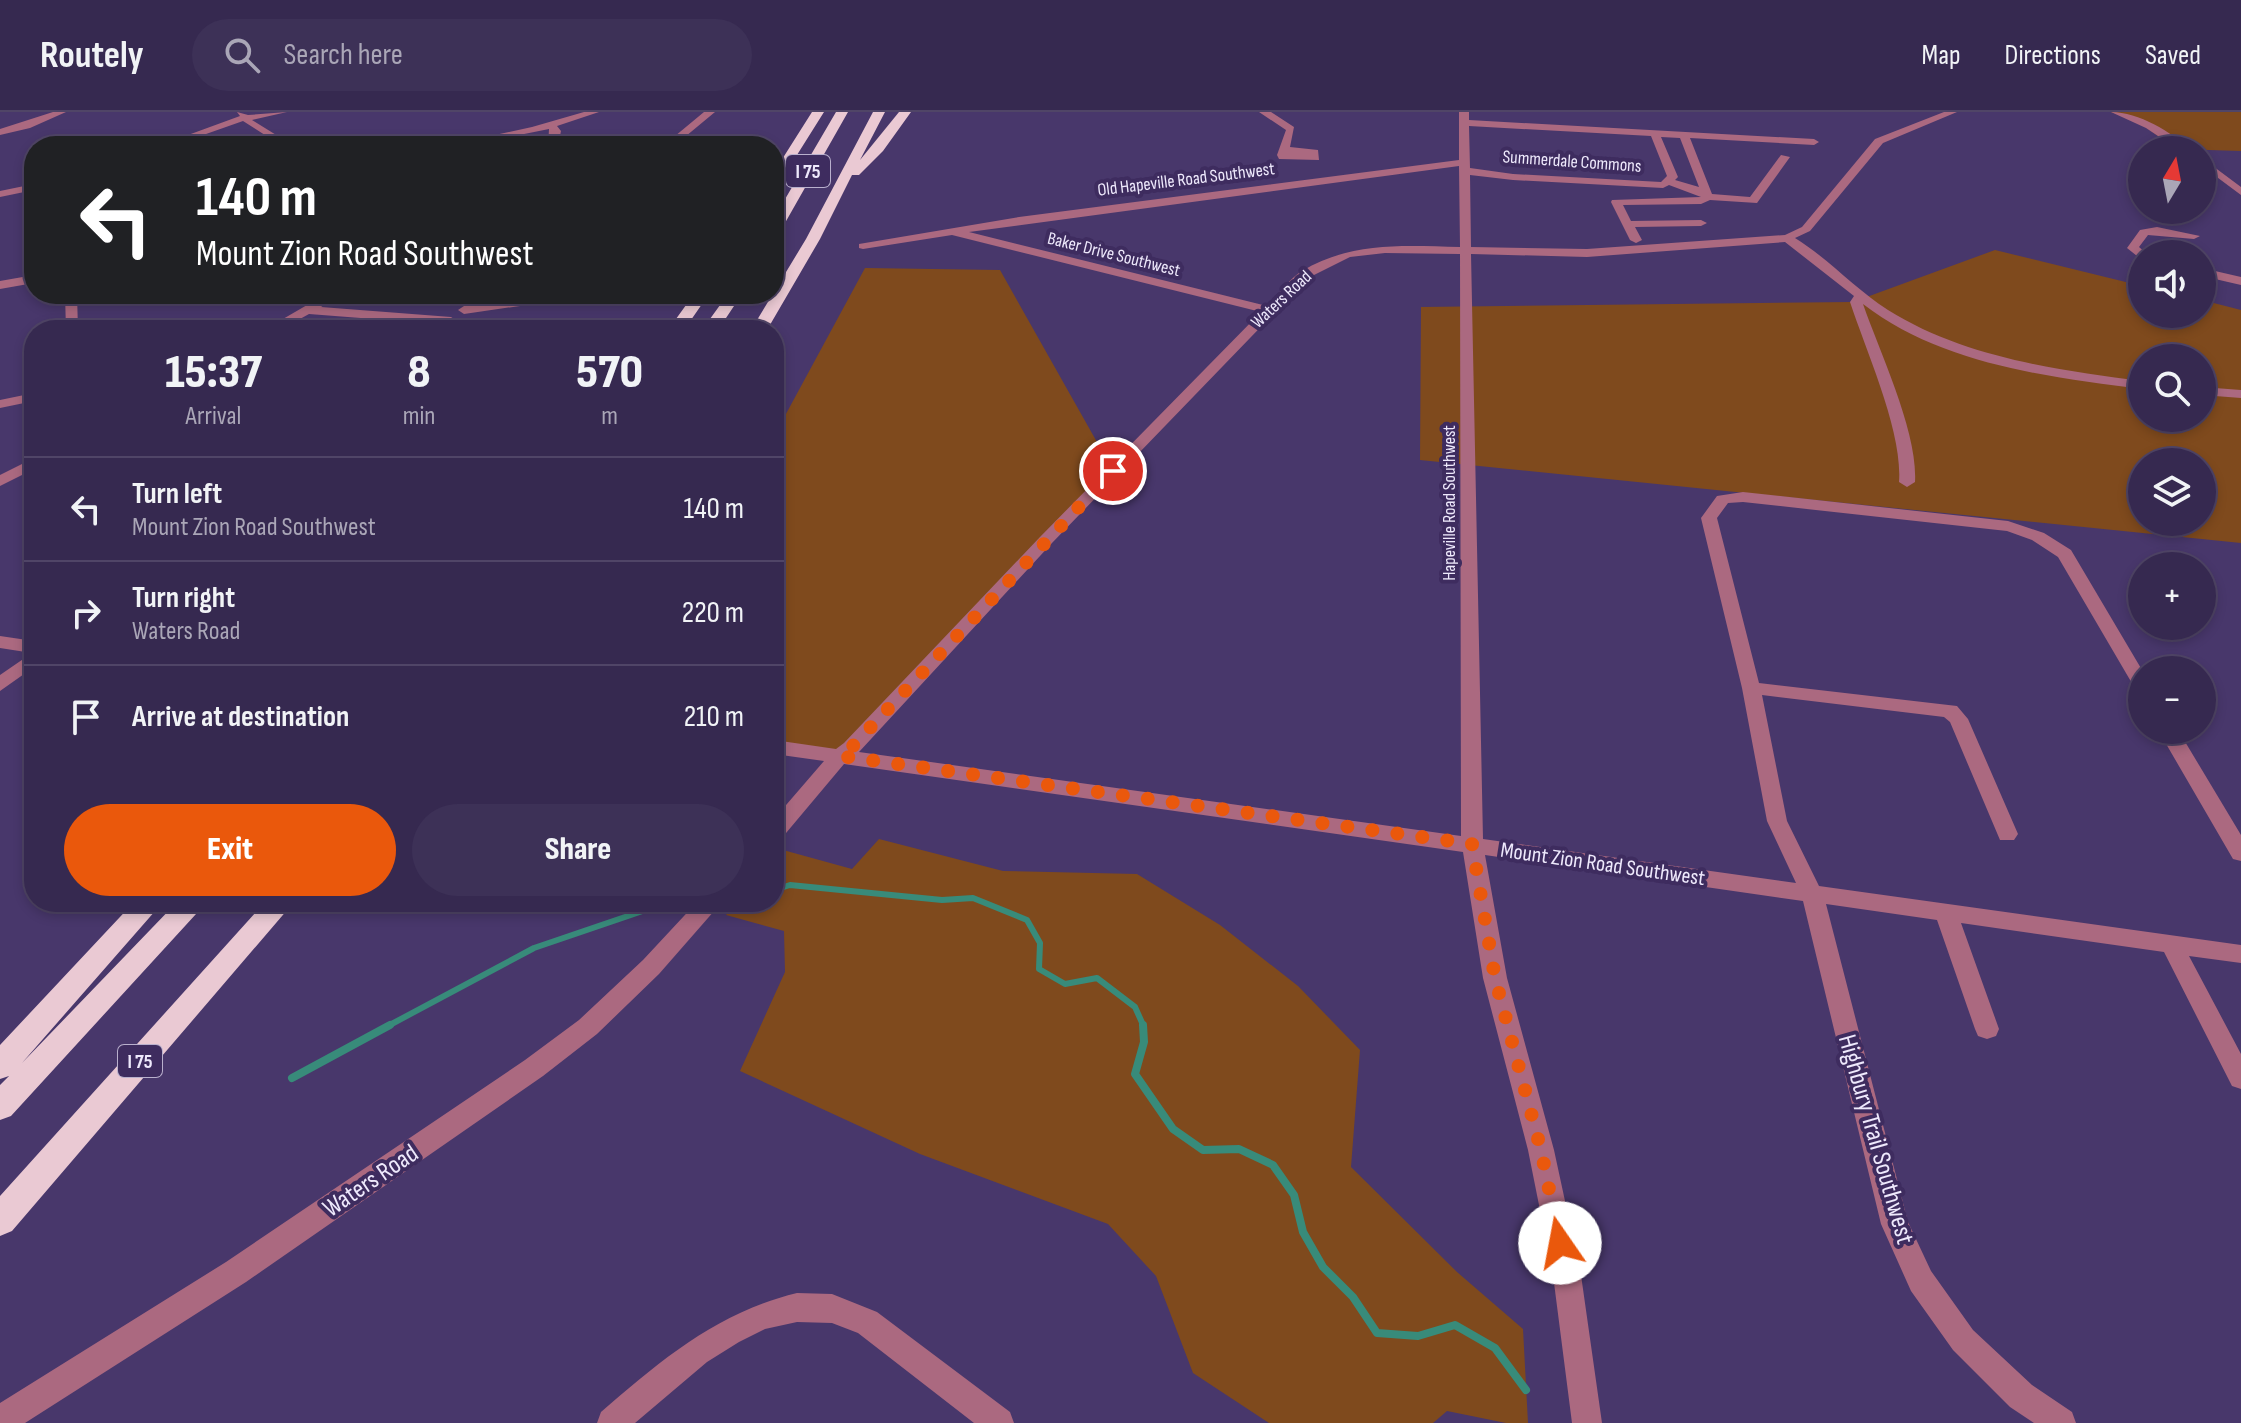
<!DOCTYPE html>
<meta charset="utf-8">
<style>
:root{--surface:#362950;--page:#3d3157;--text:#f1f3f6;--muted:#aaa6b7;--line:#504567;--accent:#ea580c}
body{margin:0;font-family:"Sofia Sans Condensed",sans-serif;background:var(--page);color:var(--text);height:100vh;display:flex;flex-direction:column;font-size:30px;white-space:nowrap}
*{box-sizing:border-box;margin:0}
p{font-size:26px;color:var(--muted)}
.icon{flex:none;width:44px;height:44px;fill:none;stroke:currentColor;stroke-width:2;stroke-linecap:round;stroke-linejoin:round}
.map{position:relative;flex:1;overflow:hidden}
.drawer{position:absolute;left:24px;top:208px;width:760px;height:592px;display:flex;flex-direction:column;background:var(--surface);border-radius:32px;box-shadow:0 4px 12px #0003,0 0 0 2px var(--line)}
.drawer>*{flex:none}
.banner{position:absolute;left:24px;top:24px;width:760px;height:168px;border-radius:32px;box-shadow:0 4px 12px #0003,0 0 0 2px var(--line);background:#202124;color:#fff;overflow:hidden}
.needle{width:52px;rotate:10deg}
.buttons{position:absolute;left:2128px;top:24px;display:grid;gap:16px}
.buttons a{display:grid;place-items:center;width:88px;height:88px;border-radius:50%;background:var(--surface);box-shadow:0 4px 12px #0003,0 0 0 2px var(--line);font-size:40px}
.pin{position:absolute;display:grid;place-items:center;width:68px;height:68px;color:#fff;margin:-34px;border:4px solid #fff;border-radius:50%;box-shadow:0 2px 8px #0007}
.me{position:absolute;width:88px;margin:-44px;rotate:348deg;stroke-linejoin:round;filter:drop-shadow(0 0 6px #0008)}
.turn{display:flex;align-items:center;gap:28px;height:168px;padding:0 40px;font-size:36px}
.turn .icon{width:104px;height:104px;stroke-width:2.5}
.turn b{display:block;font-size:56px;line-height:68px}
.eta{display:flex;justify-content:space-evenly;align-items:center;height:136px;text-align:center}
.eta b{font-size:48px;font-weight:800;line-height:56px}
.button{display:flex;gap:16px;margin-top:auto;padding:16px 40px}
.button a{flex:1;height:92px;border-radius:48px;background:var(--accent);color:#fff;font-size:32px;font-weight:800;line-height:92px;text-align:center}
.button a+a{background:var(--page);color:var(--text)}
ul{padding:0;list-style:none}
li{display:flex;align-items:center;gap:24px;height:104px;padding:0 40px;border-top:2px solid var(--line)}
li div{flex:1}
li b{display:block;font-size:30px}
li em{font-style:normal}
header{display:flex;align-items:center;gap:48px;box-sizing:border-box;height:112px;padding:0 40px;background:var(--surface);border-bottom:2px solid var(--line)}
header strong{font-size:38px}
nav{display:flex;gap:44px;margin-inline-start:auto;font-size:28px}
.search{width:560px;height:72px;background:var(--page);display:flex;align-items:center;gap:20px;box-sizing:border-box;padding:0 28px;border-radius:44px;color:var(--muted);font-size:30px}
.map>svg:first-child{display:block}
</style>
<header>
<strong>Routely</strong>
<div class="search"><svg class="icon" aria-label="search" viewBox="0 0 24 24"><circle cx="10" cy="10" r="6"/><path d="M15 15l6 6"/></svg>Search here</div>
<nav><a>Map</a><a>Directions</a><a>Saved</a></nav>
</header>
<div class="map">
<svg width="2241" height="1311" viewBox="0 0 2241 1311">
<rect width="100%" height="100%" fill="#48376b"/>
<path fill="#7f4a1d" fill-rule="evenodd" d="M2111,0H2241V39L2176,37L2140,11Z
M1995,138L2142,174V202H2202V188L2241,198V431L1420,348L1421,195L1853,190ZM2142,246H2202V306H2142ZM2142,350H2202V410H2142Z
M865,156L1000,158L1115,362L830,647L774,638V324Z
M879,727L1003,759L1137,762L1220,813L1298,874L1360,938L1351,1055L1457,1160L1523,1217L1528,1311H1506L1447,1299L1433,1311H1269L1193,1261L1156,1164L1108,1112L920,1042L740,959L785,860L784,819L726,803L738,790H774V748L783,738L852,757Z"/>
<g fill="none" stroke-linecap="round" stroke-linejoin="round">
<path stroke="#388b7a" stroke-width="6" d="M774,778L790,773L942,788L973,786L1027,808L1040,831L1039,857L1065,872L1097,866L1135,895L1144,915
M386,915L534,836L669,790"/>
<path stroke="#388b7a" stroke-width="8" d="M1143,913L1144,930L1135,962L1173,1017L1203,1038L1239,1037L1273,1053L1294,1083L1303,1120L1323,1155L1353,1185L1377,1221L1418,1224L1455,1213L1495,1236L1526,1278
M292,966L390,913"/>
<path fill="#ab6980" fill-rule="evenodd" d="M53,0H66L30,16L0,23V17Z
M237,0L248,3L287,0L252,8L294,34H282L243,9L172,34H158L240,4Z
M584,0H599L557,14L561,19L558,34H548L549,17L465,34H444L532,15Z
M704,0H715L674,34H663Z
M1259,0H1271L1294,15L1290,35L1318,38L1319,48L1279,47L1277,43L1286,18Z
M1459,0H1469V8L1814,27L1819,30L1814,33L1690,26L1712,82L1750,85L1781,43L1790,45L1757,91L1710,88L1701,92L1623,93L1631,109L1701,108L1707,111L1701,114L1635,115L1642,128L1636,131L1630,128L1611,90L1612,88L1701,85L1669,73L1663,76L1513,68L1470,63L1471,135L1587,137L1785,123L1802,115L1875,27L1944,0H1957L1883,31L1810,119L1795,126C1829,147 1855,177 1888,198C1963,245 2056,258 2142,269V277C2048,265 1940,252 1863,192C1880,241 1918,320 1915,370L1907,375L1899,370C1903,320 1866,239 1850,190L1854,184L1785,130L1587,145L1471,142L1483,727L1796,771L1767,709L1742,576L1701,406L1717,384L1743,380L2008,409L2044,421L2071,438L2142,558V579L2133,573L2058,445L2032,428L2007,419L1743,390L1728,391L1717,406L1759,571L1957,594L1968,607L2018,722L2014,728H2000L1950,610L1944,605L1762,583L1787,709L1819,774L2241,833V851L2189,844L2241,942V977L2232,974L2164,840L1961,811L1999,917L1996,924L1987,927L1978,924L1975,917L1937,808L1826,792L1908,1110L1931,1159L1973,1218L2032,1273L2072,1300L2076,1311H2034L2010,1295L1953,1238L1911,1179L1881,1112L1803,789L1485,743L1507,866L1554,1038L1581,1163L1602,1311H1572L1553,1163L1528,1038L1483,866L1463,740L844,652L781,727L774,729V707L824,649L774,642V628L836,637L844,631L1040,425L1261,200L952,123L863,137L859,136V132L1019,105L1459,48ZM1469,14L1651,24L1667,64L1661,70L1513,62L1470,56ZM1661,25L1680,26L1699,75L1675,68L1678,65ZM1459,54L1460,135C1404,134 1352,129 1302,159C1289,167 1278,183 1267,194L969,120ZM1385,141L1460,142L1461,724L859,640L1052,431L1308,166L1350,145Z
M2111,0C2139,0 2171,20 2191,38H2179L2146,16Z
M2202,46L2241,75V83L2202,54Z
M34,72V78L0,85V79Z
M2157,115L2200,124L2194,127L2148,123L2139,135L2147,142H2142V148L2127,136L2140,118Z
M2202,156L2241,165V173L2202,164Z
M34,163V171L0,177V169Z
M65,182H77L78,218H66Z
M326,182H341L321,195L451,205L457,209L451,213L309,202L280,218H264Z
M549,182H581L575,186L464,202L458,198L464,194Z
M2202,275L2241,278V286L2202,283Z
M34,281V289L0,296V288Z
M34,346V357L0,374V363Z
M0,524L34,529V555L0,579V563L32,541L0,536Z
M2158,618H2178L2241,723V749L2233,747Z
M697,790H722L659,862L597,922L543,964L246,1170L25,1311H0V1291L226,1150L525,948L579,908L643,848Z
M797,1181L832,1182L877,1200L1010,1300L1014,1311H974L858,1221L832,1211L797,1210L765,1217L739,1230L707,1250L635,1311H597L601,1300C661,1248 718,1200 797,1181Z"/>
<path fill="#eac9d3" fill-rule="evenodd" d="M812,0H824L780,70L774,74V60Z
M836,0H848L781,118L774,122V106Z
M873,0H885L860,48L899,0H911L883,39L859,63H852L820,127L767,218H751L806,127Z
M694,182H709L684,218H668Z
M728,182H742L718,218H702Z
M134,790H163L22,951L177,790H207L11,1004L0,1008V973L9,964L0,967V933Z
M265,790H294L12,1119L0,1124V1084Z"/>
</g>
<g fill="none" stroke-linecap="round" stroke-linejoin="round">
<path stroke="#ea580c" stroke-width="14" stroke-dasharray="0 25.2" d="M1113,359L851,636L840,644L1472,732L1495,866L1541,1038L1560,1131"/>
</g>
<g text-anchor="middle" stroke-width="8" stroke-linejoin="round" paint-order="stroke">
<g font-size="18" fill="#eee9fc" stroke="#3e2c5f">
<text transform="translate(1572 49) rotate(4)" y="6">Summerdale Commons</text>
<text transform="translate(1186 67) rotate(-7)" y="6">Old Hapeville Road Southwest</text>
<text transform="translate(1114 142) rotate(14)" y="6">Baker Drive Southwest</text>
<text transform="translate(1281 187) rotate(-43)" y="6">Waters Road</text>
<text transform="translate(1449 391) rotate(-90)" y="6">Hapeville Road Southwest</text>
</g>
<g fill="#3e2c5f" stroke="#b9b0cd" stroke-width="2">
<rect x="786" y="43" width="44" height="32" rx="6"/>
<rect x="118" y="933" width="44" height="32" rx="6"/>
</g>
<g font-size="20" font-weight="bold" fill="#eee9fc">
<text x="808" y="66">I 75</text>
<text x="140" y="956">I 75</text>
</g>
<g font-size="22" fill="#eee9fc" stroke="#3e2c5f">
<text transform="translate(1603 751) rotate(8)" y="8">Mount Zion Road Southwest</text>
</g>
<g font-size="26" fill="#eee9fc" stroke="#3e2c5f">
<text transform="translate(1877 1027) rotate(74)" y="9">Highbury Trail Southwest</text>
<text transform="translate(370 1068) rotate(-34)" y="9">Waters Road</text>
</g>
</g>
</svg>
<div class="buttons">
<a><svg class="needle" viewBox="-14 -14 28 28"><path d="M0-13l5 13h-10z" fill="#e53935"/><path d="M0 13l5-13h-10z" fill="#aaa6b7"/></svg></a>
<a><svg class="icon" aria-label="sound" viewBox="0 0 24 24"><path d="M4 9h4l5-4v14l-5-4H4zM17 9q2 3 0 6"/></svg></a>
<a><svg class="icon" aria-label="search" viewBox="0 0 24 24"><circle cx="10" cy="10" r="6"/><path d="M15 15l6 6"/></svg></a>
<a><svg class="icon" aria-label="layers" viewBox="0 0 24 24"><path d="M12 4l9 5-9 5-9-5zM3 14l9 5 9-5"/></svg></a>
<a>+</a>
<a>−</a>
</div>
<div class="pin" style="left:1113px;top:359px;background:#d93025"><svg class="icon" aria-label="arrive" viewBox="0 0 24 24"><path d="M6 21V4h12l-3 4 3 4H6"/></svg></div>
<svg class="me" style="left:1560px;top:1131px" viewBox="-20 -20 40 40"><circle r="19" fill="#fff"/><path d="M0-13L10 11 0 6-10 11z" fill="#ea580c"/></svg>
<div class="banner">
<div class="turn"><svg class="icon" aria-label="left" viewBox="0 0 24 24"><path d="M17 20v-9H6M10 6l-5 5 5 5"/></svg><div><b>140 m</b>Mount Zion Road Southwest</div></div>
</div>
<section class="drawer">
<div class="eta">
<div><b>15:37</b><p>Arrival</p></div>
<div><b>8</b><p>min</p></div>
<div><b>570</b><p>m</p></div>
</div>
<ul>
<li><svg class="icon" aria-label="left" viewBox="0 0 24 24"><path d="M17 20v-9H6M10 6l-5 5 5 5"/></svg><div><b>Turn left</b><p>Mount Zion Road Southwest</p></div><em>140 m</em></li>
<li><svg class="icon" aria-label="right" viewBox="0 0 24 24"><path d="M7 20v-9h11M14 6l5 5-5 5"/></svg><div><b>Turn right</b><p>Waters Road</p></div><em>220 m</em></li>
<li><svg class="icon" aria-label="arrive" viewBox="0 0 24 24"><path d="M6 21V4h12l-3 4 3 4H6"/></svg><div><b>Arrive at destination</b></div><em>210 m</em></li>
</ul>
<div class="button"><a>Exit</a><a>Share</a></div>
</section>
</div>
